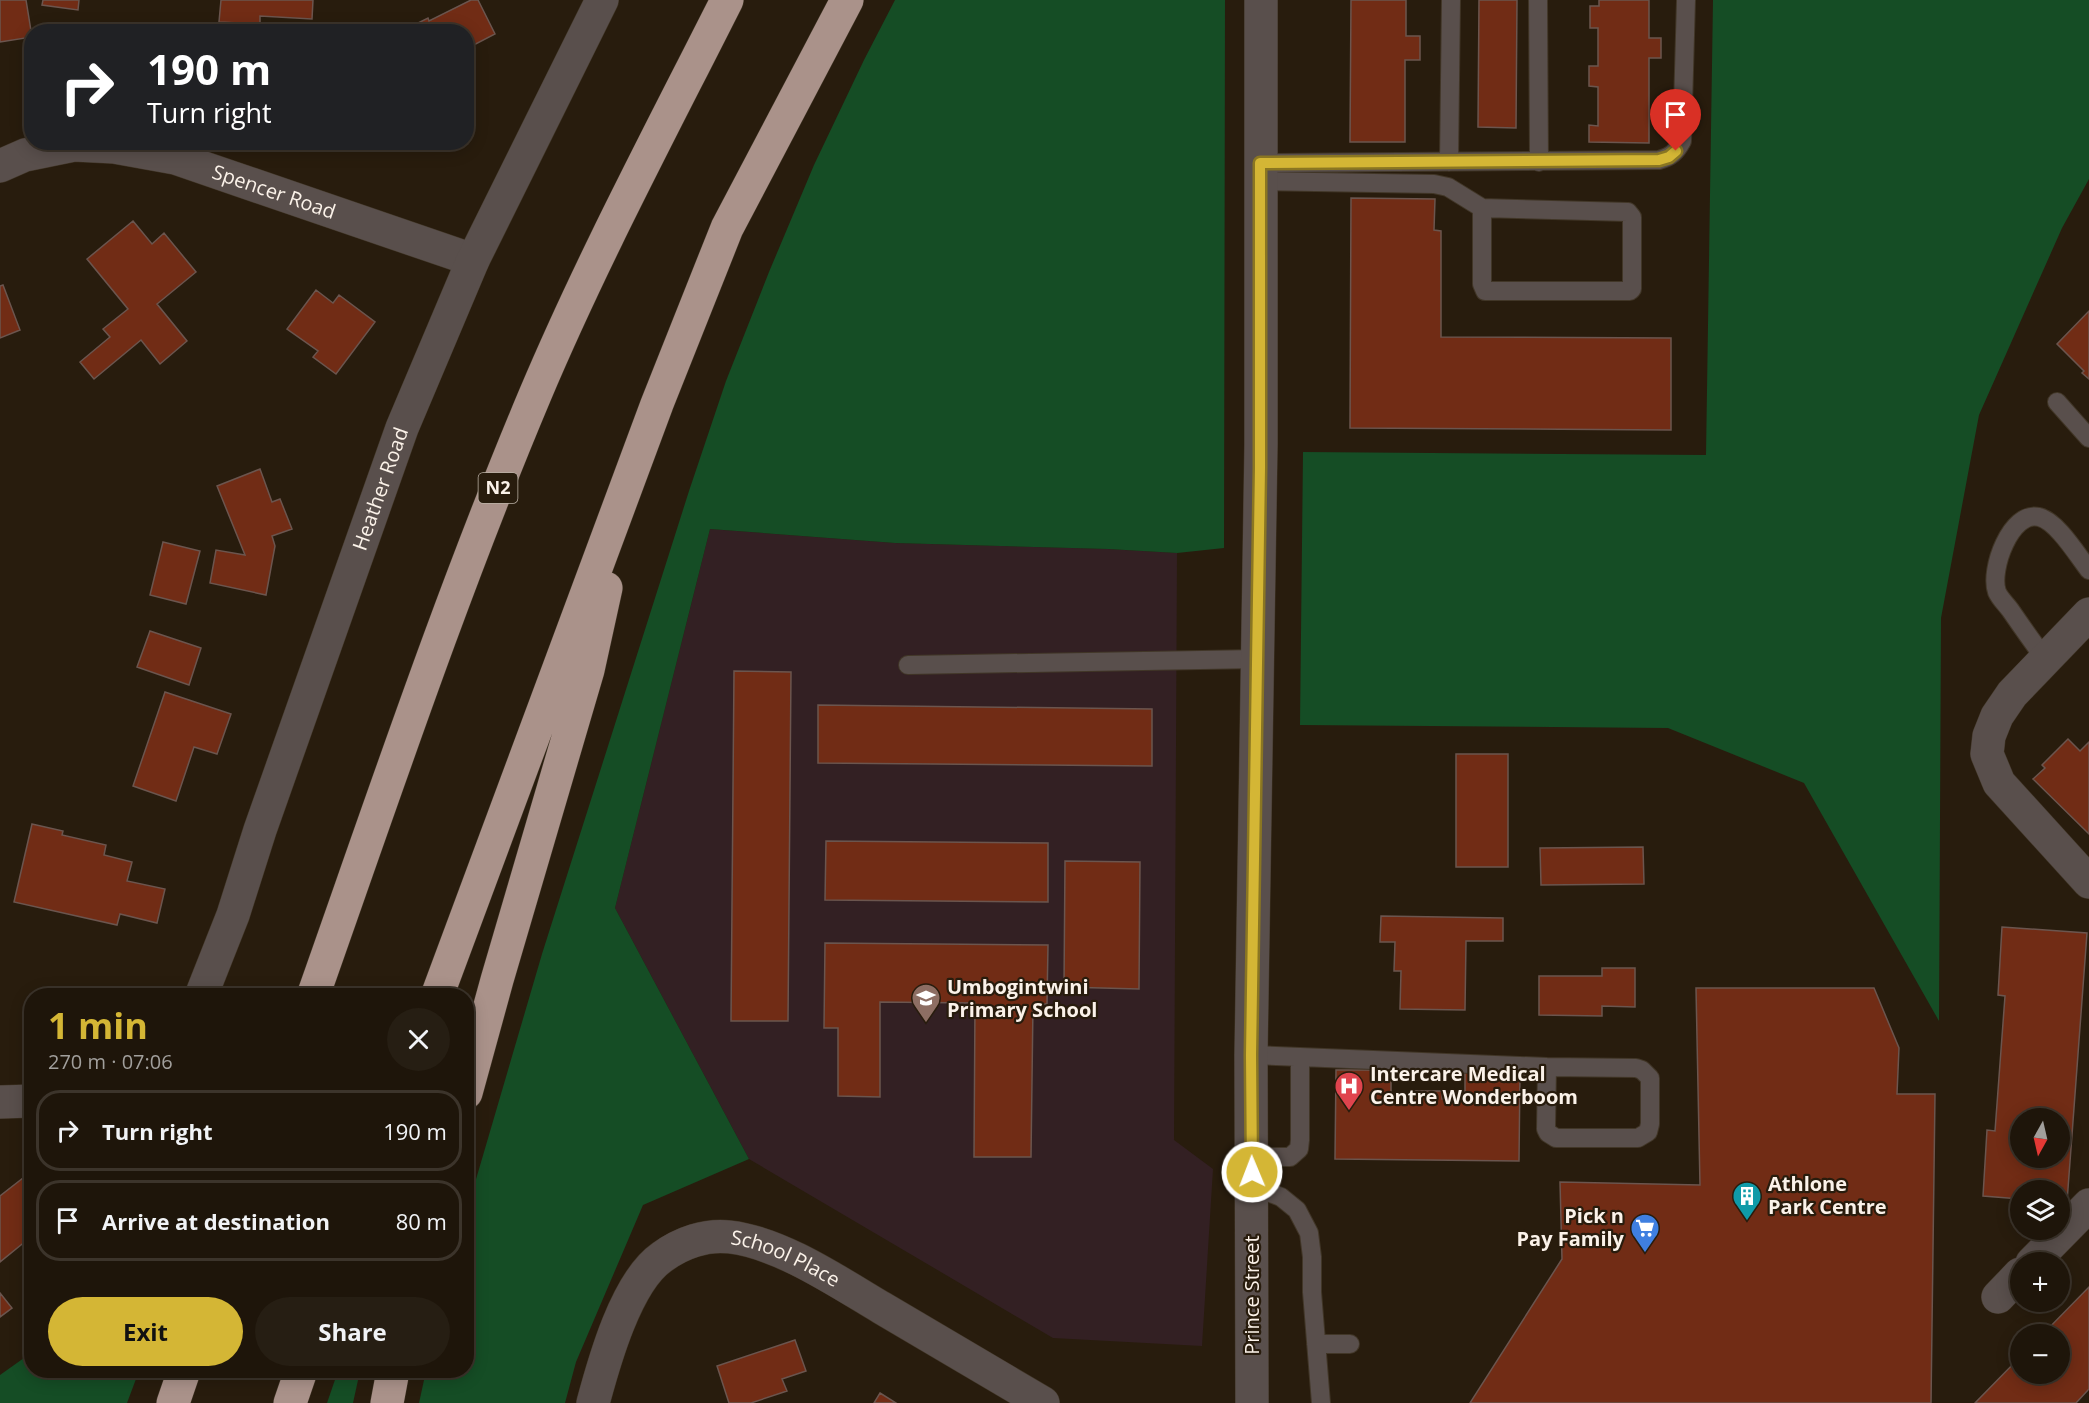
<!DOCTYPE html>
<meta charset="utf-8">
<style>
:root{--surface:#1e150a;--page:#261e13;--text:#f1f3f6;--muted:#a19f9c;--line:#3c342b;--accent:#d4b635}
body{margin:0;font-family:"Open Sans",sans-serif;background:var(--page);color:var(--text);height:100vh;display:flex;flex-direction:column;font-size:22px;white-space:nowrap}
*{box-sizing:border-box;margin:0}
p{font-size:20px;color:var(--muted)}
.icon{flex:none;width:33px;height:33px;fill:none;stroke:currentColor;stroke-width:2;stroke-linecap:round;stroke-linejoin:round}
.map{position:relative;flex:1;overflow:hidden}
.panel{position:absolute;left:24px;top:988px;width:450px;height:390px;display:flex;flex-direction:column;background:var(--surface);border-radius:24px;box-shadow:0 3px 15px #0003,0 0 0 2px var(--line)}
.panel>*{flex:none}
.top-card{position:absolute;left:24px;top:24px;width:450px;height:126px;border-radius:24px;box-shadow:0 3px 15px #0003,0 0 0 2px var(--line);background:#202124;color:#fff;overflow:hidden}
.needle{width:39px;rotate:188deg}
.tools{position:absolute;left:2010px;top:1108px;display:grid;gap:12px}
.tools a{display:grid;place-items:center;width:60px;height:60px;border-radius:50%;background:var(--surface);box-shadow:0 3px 15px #0003,0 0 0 2px var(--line);font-size:30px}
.pin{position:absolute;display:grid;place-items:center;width:51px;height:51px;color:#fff;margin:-62px -26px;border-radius:50% 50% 50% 0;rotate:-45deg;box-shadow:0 0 6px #0007}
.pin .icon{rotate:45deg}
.me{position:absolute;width:66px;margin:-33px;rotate:359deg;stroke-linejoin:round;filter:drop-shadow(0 0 4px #0008)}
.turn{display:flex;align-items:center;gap:21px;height:126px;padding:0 24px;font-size:27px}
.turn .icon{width:78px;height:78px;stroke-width:2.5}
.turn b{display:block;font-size:42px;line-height:51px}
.round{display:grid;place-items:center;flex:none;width:63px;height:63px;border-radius:32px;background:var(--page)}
.head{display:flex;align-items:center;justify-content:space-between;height:102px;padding:0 24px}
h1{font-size:36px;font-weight:700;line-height:45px;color:var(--accent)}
.cta{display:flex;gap:12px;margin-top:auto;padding:12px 24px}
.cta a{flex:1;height:69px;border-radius:36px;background:var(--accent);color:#111;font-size:24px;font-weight:700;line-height:69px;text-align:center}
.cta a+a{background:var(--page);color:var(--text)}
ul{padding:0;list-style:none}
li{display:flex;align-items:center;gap:18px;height:81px;margin:0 12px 9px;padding:0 12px;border:3px solid var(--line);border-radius:24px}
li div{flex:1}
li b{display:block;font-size:22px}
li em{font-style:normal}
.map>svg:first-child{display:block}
</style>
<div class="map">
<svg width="2089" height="1403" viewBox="0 0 2089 1403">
<rect width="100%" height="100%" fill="#281c0d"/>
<path fill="#332023" d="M710,529L895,543L1108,549L1177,553L1174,1140L1213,1169L1202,1346L1053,1338L749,1159L615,908Z"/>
<path fill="#154d25" d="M895,0H1225L1224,548L1177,553L1108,549L895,543L710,529L615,908L749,1159L643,1205L576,1362L565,1403H419L426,1371H466L467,1210L542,954L689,491L726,381L769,272L814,165L864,60Z
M1713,0H2089V179L2062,228L1979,415L1941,618L1939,1021L1804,783L1668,728L1300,725L1303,452L1706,455Z
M31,1353L32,1371H139L127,1403H0V1375Z
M338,1371H360L353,1403H327Z"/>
<path fill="#712c15" stroke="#6b554e" stroke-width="1.5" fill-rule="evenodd" d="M0,0H26L32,37L0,42Z
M43,0H79L78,10L42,5Z
M221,0H313L312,19L260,16V24L219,22Z
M471,0H478L495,34L466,49V32H400L428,18L429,21Z
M1351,0H1406V36H1420V60H1405V142H1350Z
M1479,0H1517L1516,128L1478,127Z
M1599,0H1649V38H1661V58H1649V143L1589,142V125L1598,126V87L1589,86V66H1598V28H1590V6H1599Z
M1351,198L1435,199L1434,230L1441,231V337L1671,338V430L1350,428Z
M133,221L152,244L164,233L196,272L157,304L187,341L160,364L141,340L94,379L80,362L110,337L103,329L128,309L87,259Z
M3,285L20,330L0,338V286Z
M316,290L333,303L339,295L375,322L336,374L313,357L318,351L287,329Z
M2089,311V379L2082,373L2084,371L2057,344Z
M260,469L272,502L280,499L292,529L272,536L275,546L266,595L210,583L216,550L245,555L217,486Z
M163,542L200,551L186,604L150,595Z
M150,631L201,648L189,685L137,667Z
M734,671L791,672L788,1021H731Z
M165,692L231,714L217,754L194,747L176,801L133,786Z
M818,705L1152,709V766L818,763Z
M2068,739L2080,751L2089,742V834L2033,779L2045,768L2042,765Z
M1456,754H1508V867H1456Z
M32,824L63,831L62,835L106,845L104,855L132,862L127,881L165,889L157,923L120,914L117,925L14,902Z
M826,841L1048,843V902L825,900Z
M1643,847L1644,884L1541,885L1540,848Z
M1065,861L1140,862L1139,989L1064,987Z
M1381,916L1503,918V941H1466L1465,1010L1400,1009L1401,971H1394L1395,942H1380Z
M2002,927L2087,933L2067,1202H2060V1191H2020V1199L1983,1196L1987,1130L1995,1131L2005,996L1998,995ZM2020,1119H2060V1158H2020Z
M825,943L1048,945L1047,1004H1033L1031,1157H974L975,1003L880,1002V1097L838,1096V1028H824Z
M1602,968H1635V1007L1602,1006V1016L1539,1015V976H1602Z
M1696,988H1874L1899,1048L1897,1094H1935L1931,1403H1470L1562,1259L1560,1182L1700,1185Z
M1336,1070H1391V1098H1413V1091H1442V1099L1465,1098V1071L1520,1072L1519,1161L1335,1159Z
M32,1171V1236L0,1262V1196Z
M2089,1287V1389L2076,1403H1975L2020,1357V1374H2060V1335H2042Z
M0,1293L12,1308L0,1317Z
M795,1340L806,1371L782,1379L787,1391L751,1403H729L717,1366Z
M880,1393L896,1403H874Z"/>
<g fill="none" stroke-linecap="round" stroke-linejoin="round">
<g stroke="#413627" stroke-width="20">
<path id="service" d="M1538,0L1539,162
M1449,162L1451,0
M1260,163L1659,160C1671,157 1676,152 1682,141L1686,0
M1261,181L1434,184L1448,187L1482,208L1628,212L1632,217V289L1630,291H1485L1482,284V208
M2057,402L2089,438
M2046,660C2034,644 2022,627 2011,611C2007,605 2000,599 1997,592C1989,570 2011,510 2039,517C2057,521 2078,556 2089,570
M908,665L1258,659
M1251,1055L1547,1067L1636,1068L1642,1070L1650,1078V1124L1648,1132L1638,1138H1556L1548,1133L1546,1129L1547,1067
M1252,1157H1290L1299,1149L1300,1140V1057
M1253,1186L1281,1197L1297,1210L1309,1233L1312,1257V1292L1321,1403
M1316,1344H1350"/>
</g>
<g stroke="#413627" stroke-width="34">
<g id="minor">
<path id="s1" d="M0,166L25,155L74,145L114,147L175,158L473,260"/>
<path d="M2089,614L2012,694L1997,716L1989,736L1987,754L1999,783L2089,882"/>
<path id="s2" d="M201,996L233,915L260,830L402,428L473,260L602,0"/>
<path d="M0,1102L32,1101"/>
<path d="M2032,1263L2089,1205"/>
<path d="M1998,1297L2020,1274"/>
<path id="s3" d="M593,1403C604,1362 626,1282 662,1257C681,1243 706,1234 730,1237C781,1243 838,1282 882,1308C935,1339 989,1371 1043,1403"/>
<path d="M1252,1403L1251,1055L1261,444V0"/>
</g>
</g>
<g stroke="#413627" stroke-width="34">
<path id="motorway" d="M313,996C384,795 452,592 535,395C592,260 661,131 727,0
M437,996L657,404L727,228L847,0
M466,1093L497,980L588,670L606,588
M173,1403L184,1371
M290,1403L301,1371
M387,1403L393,1371"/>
</g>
<use href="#service" stroke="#594f4c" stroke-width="18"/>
<use href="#minor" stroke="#594f4c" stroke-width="33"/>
<use href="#motorway" stroke="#aa928a" stroke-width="33"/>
</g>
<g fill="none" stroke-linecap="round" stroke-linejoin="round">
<g stroke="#8a7622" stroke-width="15">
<path id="route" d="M1252,1172L1251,1055L1260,468V163L1659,160L1669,157L1676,151"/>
</g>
<use href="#route" stroke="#d4b635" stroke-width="10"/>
</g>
<defs>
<g id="school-pin" transform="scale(1.5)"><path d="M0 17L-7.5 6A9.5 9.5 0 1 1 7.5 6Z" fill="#8d6e63" stroke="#281c0d"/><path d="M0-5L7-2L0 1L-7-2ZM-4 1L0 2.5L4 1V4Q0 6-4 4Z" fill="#fff"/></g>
<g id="hospital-pin" transform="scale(1.5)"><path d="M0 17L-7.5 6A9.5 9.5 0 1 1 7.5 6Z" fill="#e0444e" stroke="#281c0d"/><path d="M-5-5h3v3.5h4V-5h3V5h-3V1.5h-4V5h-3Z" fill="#fff"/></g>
<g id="building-pin" transform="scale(1.5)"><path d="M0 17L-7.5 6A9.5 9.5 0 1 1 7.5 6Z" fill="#0f9aa8" stroke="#281c0d"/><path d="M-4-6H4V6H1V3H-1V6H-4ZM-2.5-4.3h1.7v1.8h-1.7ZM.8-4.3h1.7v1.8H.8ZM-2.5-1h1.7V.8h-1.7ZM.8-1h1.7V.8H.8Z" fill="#fff"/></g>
<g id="supermarket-pin" transform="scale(1.5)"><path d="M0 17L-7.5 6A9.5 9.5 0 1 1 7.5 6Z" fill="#3f7fe0" stroke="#281c0d"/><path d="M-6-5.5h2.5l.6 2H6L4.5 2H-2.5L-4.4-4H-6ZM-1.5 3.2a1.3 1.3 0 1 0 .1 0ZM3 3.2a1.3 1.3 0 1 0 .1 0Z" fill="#fff"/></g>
</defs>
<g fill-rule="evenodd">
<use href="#school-pin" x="926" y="998"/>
<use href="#hospital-pin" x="1349" y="1086"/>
<use href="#building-pin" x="1747" y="1196"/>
<use href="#supermarket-pin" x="1645" y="1228"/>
</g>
<g text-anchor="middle" stroke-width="4.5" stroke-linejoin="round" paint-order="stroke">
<rect fill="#281c0d" stroke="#bcb2a7" stroke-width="1.5" x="478.5" y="473" width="39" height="30" rx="4.5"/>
<g font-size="18" font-weight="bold" fill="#fbf2e9">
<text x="498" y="494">N2</text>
</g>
<g font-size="20" fill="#fbf2e9" stroke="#281c0d">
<text dy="7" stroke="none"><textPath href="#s1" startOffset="284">Spencer Road</textPath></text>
<text dy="7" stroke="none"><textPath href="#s2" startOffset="538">Heather Road</textPath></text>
<text dy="7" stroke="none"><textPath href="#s3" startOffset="296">School Place</textPath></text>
<text transform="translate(1252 1295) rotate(-90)" y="7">Prince Street</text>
</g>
<g font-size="20" font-weight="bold" fill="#fbf2e9" stroke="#281c0d" text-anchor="start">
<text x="947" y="994">Umbogintwini<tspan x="947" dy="23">Primary School</tspan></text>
<text x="1370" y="1081">Intercare Medical<tspan x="1370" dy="23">Centre Wonderboom</tspan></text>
<text x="1768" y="1191">Athlone<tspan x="1768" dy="23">Park Centre</tspan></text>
<text x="1624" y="1223" text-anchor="end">Pick n<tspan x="1624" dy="23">Pay Family</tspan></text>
</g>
</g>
</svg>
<div class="tools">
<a><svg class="needle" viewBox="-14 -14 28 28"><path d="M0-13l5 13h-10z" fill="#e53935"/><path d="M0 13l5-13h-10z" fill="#a19f9c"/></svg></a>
<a><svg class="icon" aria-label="layers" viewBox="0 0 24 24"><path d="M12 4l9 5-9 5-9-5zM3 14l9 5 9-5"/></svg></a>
<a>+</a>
<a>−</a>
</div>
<div class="pin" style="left:1676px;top:151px;background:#d93025"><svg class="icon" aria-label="arrive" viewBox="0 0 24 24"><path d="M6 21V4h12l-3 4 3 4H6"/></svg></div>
<svg class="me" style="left:1252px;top:1172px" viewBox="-20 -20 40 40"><circle r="17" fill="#d4b635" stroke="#fff" stroke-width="3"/><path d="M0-11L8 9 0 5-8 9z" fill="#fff"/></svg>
<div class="top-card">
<div class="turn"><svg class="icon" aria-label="right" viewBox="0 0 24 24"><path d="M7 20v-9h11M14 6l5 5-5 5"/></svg><div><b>190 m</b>Turn right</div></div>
</div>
<section class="panel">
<div class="head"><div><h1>1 min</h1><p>270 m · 07:06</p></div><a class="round"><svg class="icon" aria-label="close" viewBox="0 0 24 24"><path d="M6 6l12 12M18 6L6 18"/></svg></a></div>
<ul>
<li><svg class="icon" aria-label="right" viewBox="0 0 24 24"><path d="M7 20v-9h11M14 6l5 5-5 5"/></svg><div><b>Turn right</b></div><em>190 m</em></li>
<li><svg class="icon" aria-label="arrive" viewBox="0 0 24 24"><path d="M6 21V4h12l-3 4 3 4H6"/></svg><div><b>Arrive at destination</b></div><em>80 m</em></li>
</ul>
<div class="cta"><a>Exit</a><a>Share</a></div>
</section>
</div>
